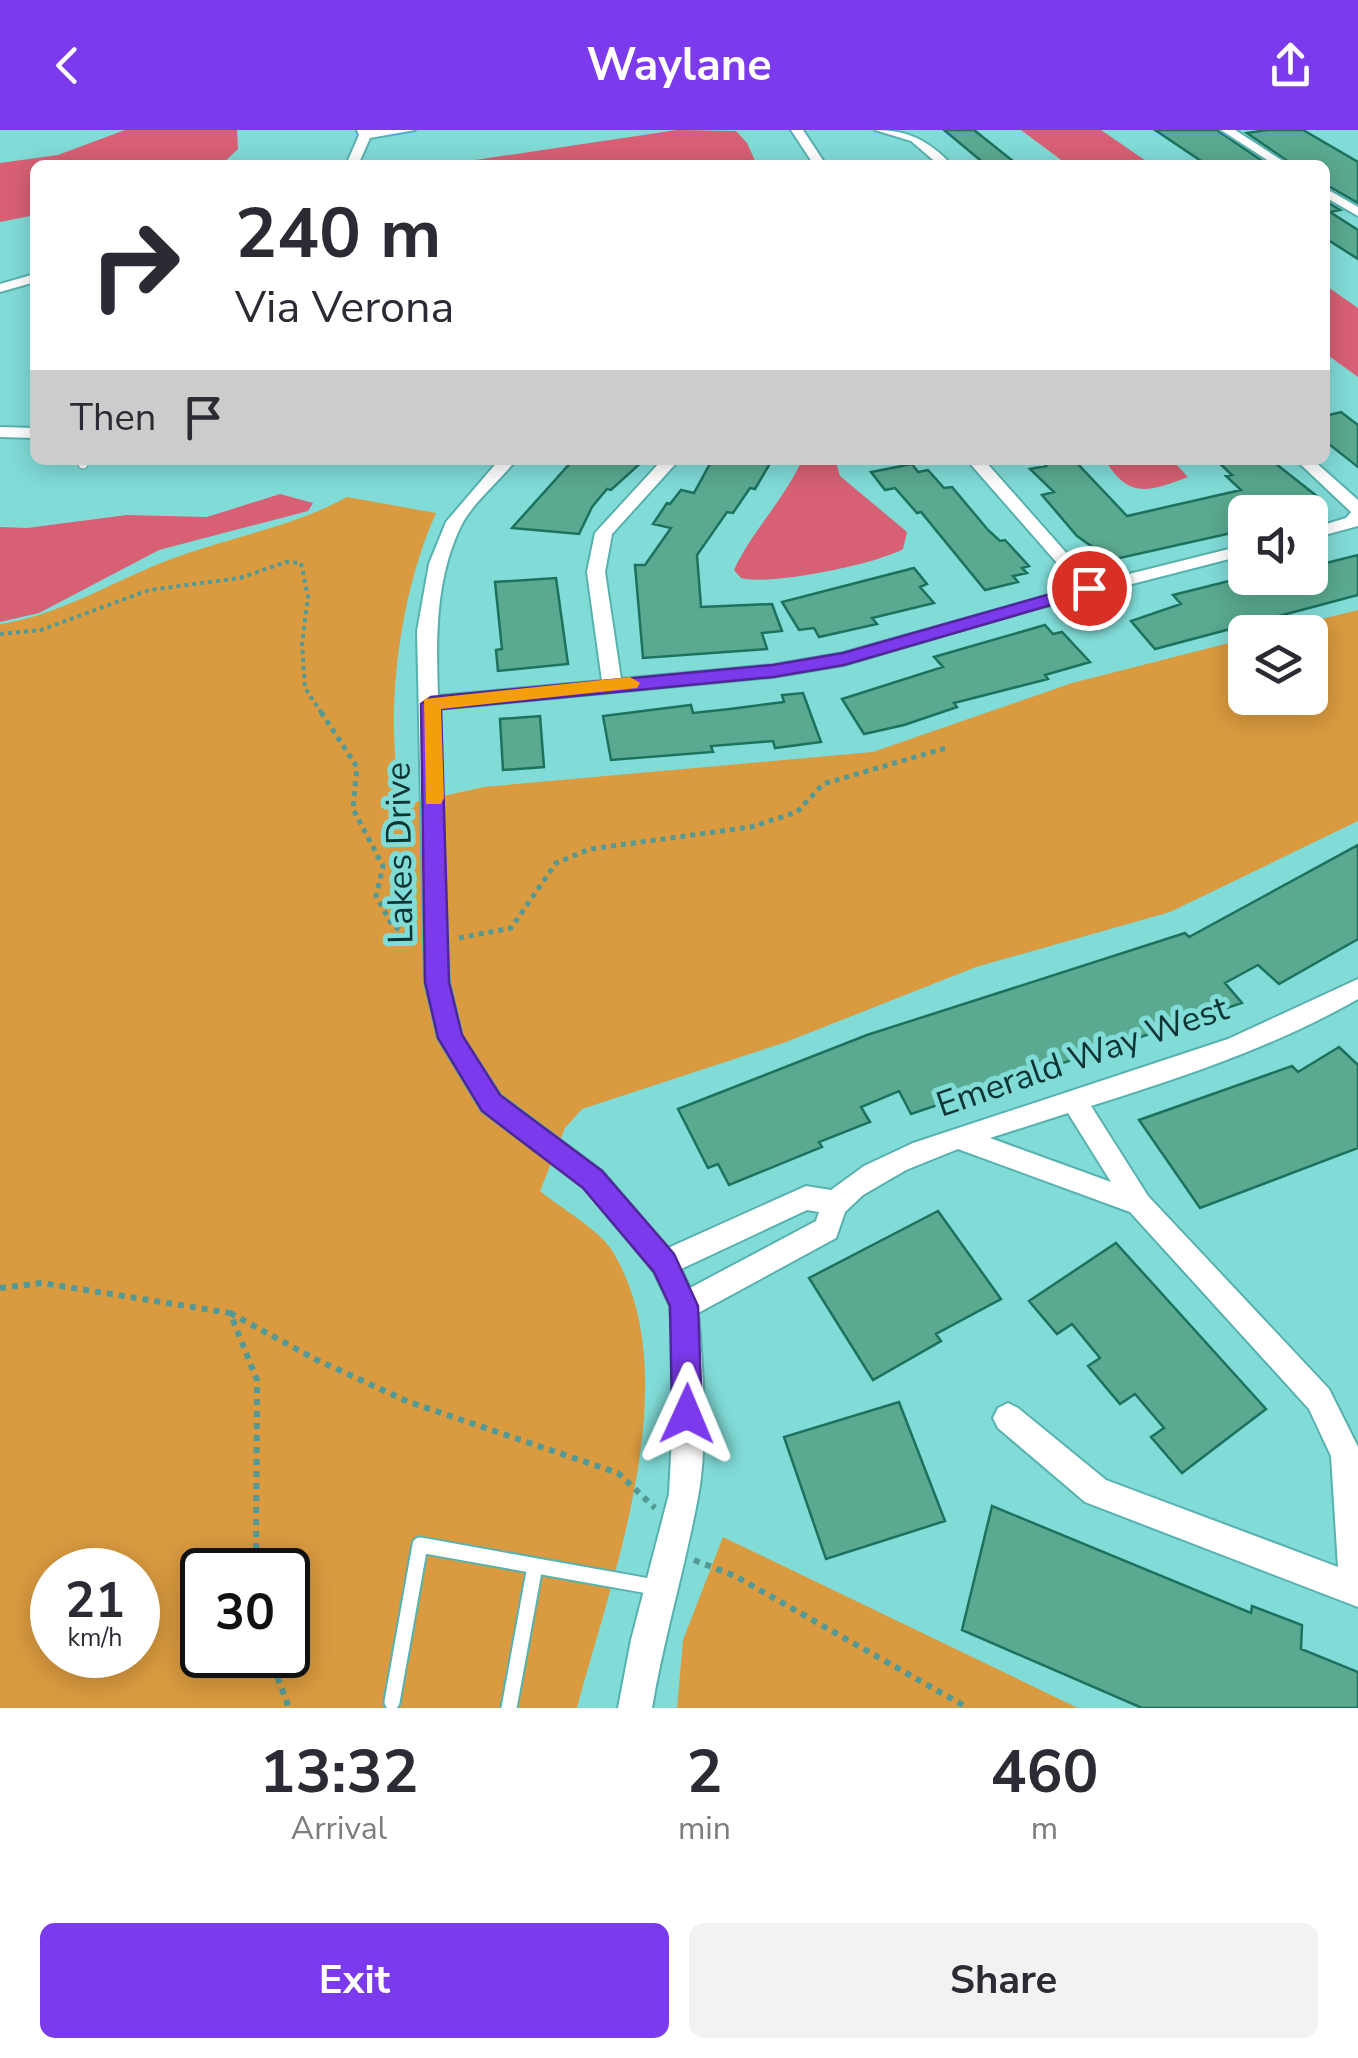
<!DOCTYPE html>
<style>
:root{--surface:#fff;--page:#f2f2f3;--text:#2b2b33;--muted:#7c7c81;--accent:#7c3aed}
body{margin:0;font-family:"Nunito Sans",sans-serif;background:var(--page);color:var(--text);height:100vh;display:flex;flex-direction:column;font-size:38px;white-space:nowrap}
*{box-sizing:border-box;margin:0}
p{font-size:32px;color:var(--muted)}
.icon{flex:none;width:55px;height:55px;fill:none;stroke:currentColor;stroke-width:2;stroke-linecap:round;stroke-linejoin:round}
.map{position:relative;height:1578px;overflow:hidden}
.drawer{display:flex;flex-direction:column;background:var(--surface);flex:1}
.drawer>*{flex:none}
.top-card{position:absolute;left:30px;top:30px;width:1300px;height:305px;border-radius:15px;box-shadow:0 5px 25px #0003;background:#fff;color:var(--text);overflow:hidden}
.fabs{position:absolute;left:1228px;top:365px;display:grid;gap:20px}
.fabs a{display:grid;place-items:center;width:100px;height:100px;border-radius:15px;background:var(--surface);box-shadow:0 5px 25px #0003;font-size:50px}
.speed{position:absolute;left:30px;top:1418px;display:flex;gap:20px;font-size:50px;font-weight:700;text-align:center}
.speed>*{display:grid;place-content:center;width:130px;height:130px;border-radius:50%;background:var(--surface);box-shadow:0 5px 25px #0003;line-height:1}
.speed small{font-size:25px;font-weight:400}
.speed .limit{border:5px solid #111;border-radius:15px;background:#fff;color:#111}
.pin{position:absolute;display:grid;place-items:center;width:85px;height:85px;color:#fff;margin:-42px;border:5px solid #fff;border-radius:50%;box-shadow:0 2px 10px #0007}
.me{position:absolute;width:110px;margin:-55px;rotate:1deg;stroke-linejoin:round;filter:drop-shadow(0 0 8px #0008)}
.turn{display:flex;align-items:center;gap:35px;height:210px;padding:0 40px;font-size:45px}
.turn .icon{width:130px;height:130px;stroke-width:2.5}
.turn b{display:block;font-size:70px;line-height:85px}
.then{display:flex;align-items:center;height:95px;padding:0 40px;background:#0003;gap:20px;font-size:38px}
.eta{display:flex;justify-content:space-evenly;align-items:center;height:170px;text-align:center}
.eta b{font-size:60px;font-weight:700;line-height:70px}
.cta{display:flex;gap:20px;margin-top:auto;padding:20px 40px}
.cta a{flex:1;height:115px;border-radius:15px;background:var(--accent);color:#fff;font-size:40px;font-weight:700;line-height:115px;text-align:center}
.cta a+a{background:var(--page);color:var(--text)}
header{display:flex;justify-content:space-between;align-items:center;height:130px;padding:0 40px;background:var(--accent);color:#fff;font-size:45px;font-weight:700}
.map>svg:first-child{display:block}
</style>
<header><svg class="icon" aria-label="back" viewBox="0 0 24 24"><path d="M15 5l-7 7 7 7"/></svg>Waylane<svg class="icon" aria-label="share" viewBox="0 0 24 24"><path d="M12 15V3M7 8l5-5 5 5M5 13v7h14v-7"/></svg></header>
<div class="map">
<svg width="1358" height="1578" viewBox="0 0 1358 1578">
<rect width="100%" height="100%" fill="#81dbd7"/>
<path fill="#da9a3f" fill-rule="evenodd" d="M347,367L436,383C399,465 383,587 402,675L484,657L873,622L1072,553L1245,509V568H1310V502H1270L1358,480V691L1170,782L976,837L786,912L582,979L565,998L540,1061C558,1076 599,1100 611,1119C690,1244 612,1446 577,1578H0V494C58,486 112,452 166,431C225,408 291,398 347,367ZM52,1440H138V1525H52ZM202,1440H288V1525H202Z
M723,1407L1078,1578H677L683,1510Z"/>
<path fill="#d86074" d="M125,0H237L238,19L221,35H35V85L0,92V33L58,25Z
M677,0L736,1L747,13L757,35H442Z
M1021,0H1101L1152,35H1068Z
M1325,155L1358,178V247L1325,223Z
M802,330H835L840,346L907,402L903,419C877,434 770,456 741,448L734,440C752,401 784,370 802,330Z
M1105,330H1172L1188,347C1148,362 1129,369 1105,330Z
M280,364L313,373L308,381L159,420L39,483L0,492V397L27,398L127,385L207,387Z"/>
<path fill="#5aa991" stroke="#1c725d" stroke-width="2.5" d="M944,0H974L1018,35H986Z
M1155,0H1217L1268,35H1207Z
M1267,0H1303L1358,32V73L1325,54V35H1293L1247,3Z
M1325,71L1340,80L1330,82L1358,100V129L1325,108Z
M1341,282L1358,295V337L1325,311V286Z
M573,330H644L611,360L607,359L592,377L579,404L512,398Z
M712,330H772L755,359L750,358L733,383L727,382L697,425L701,477L772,474L782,501L762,503L767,519L643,528L635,435H645L671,398L653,394L667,373L670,374L681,360L694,363Z
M1040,330H1074L1127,386L1241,360L1226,346L1232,345L1216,330H1271L1318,367L1308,370L1323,382H1245V400L1111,430L1077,406L1042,365L1054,362L1030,339L1046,336Z
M912,334L918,342L928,340L944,358L952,357L988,400L1000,411L1005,410L1029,436L1022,438L1027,443L1013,446L1018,452L985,460L921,382L917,383L895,358L885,360L871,342Z
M1358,425V465L1155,519L1131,491L1181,474L1173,465L1241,448H1310V437Z
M914,438L927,454L920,457L934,473L872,488L877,494L819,507L814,498L799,500L782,472Z
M556,448L568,534L498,541L496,520L502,519L495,452Z
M1045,495L1053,504L1062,502L1090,532L1045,545L1048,549L954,573L957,577L904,595L864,604L842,569L943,537L934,527Z
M803,563L821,612L775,618L773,611L711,616L713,622L611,630L603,586L691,575L693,583L730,579L784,572L782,565Z
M540,586L544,637L503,640L500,589Z
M1358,715V809L1279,854L1258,835L1225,853L1242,873L911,984L899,961L861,977L870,992L819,1012L822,1017L729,1055L718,1034L708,1038L678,979L867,905L1185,803L1189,807Z
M1339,917L1358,935V1018L1200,1078L1139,990L1292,936L1298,942Z
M938,1081L1001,1169L936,1204L941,1211L873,1250L809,1148Z
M1116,1113L1266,1279L1182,1343L1151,1307L1164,1298L1135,1264L1120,1274L1088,1236L1100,1228L1072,1194L1057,1204L1029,1171Z
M899,1272L945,1391L826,1429L784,1307Z
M992,1376L1251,1483L1252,1476L1302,1495L1301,1519L1358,1542V1578H1142L962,1500Z"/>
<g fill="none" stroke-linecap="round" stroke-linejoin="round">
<g stroke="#57b1ae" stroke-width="11">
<path id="lane-far1" d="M83,330V334"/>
</g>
<g stroke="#57b1ae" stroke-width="19">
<path id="lane" d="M392,1572L420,1415L660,1458
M509,1578L535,1436"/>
</g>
<g stroke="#57b1ae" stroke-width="4">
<path id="street" d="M357,0H415L370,8L358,35H346L359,5Z
M791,0H803L826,35H814Z
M875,0C909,0 929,11 952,35H939L911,11Z
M1221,0H1235L1289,35H1275Z
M1325,58L1358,77V86L1325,67Z
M35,144V152L0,162V154Z
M0,297L35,298V308L0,307Z
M499,330H516C499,352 473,372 461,396C435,449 436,509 438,566L602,551L587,442L595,403L662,330H679L612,404L605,442L621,549L773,535L843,523L1078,457L967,330H984L1093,453L1245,415V425L1019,483L844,535L773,547L438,579L449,852L462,906L500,965L602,1041L668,1118L806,1056L831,1060L864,1036L913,1013L1228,909L1358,849V869C1274,917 1183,947 1091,976L1148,1066L1329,1259L1358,1317V1477L1085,1372L998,1298L993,1288L998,1278L1008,1273L1018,1278L1106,1350L1338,1437L1331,1326L1309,1279L1130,1082L958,1019L906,1040L863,1065L845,1082L836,1108L698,1183C703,1237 708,1315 698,1367C685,1438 664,1507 652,1578H618L631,1510L669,1364L675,1245L670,1176L654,1142L584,1057L482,981L438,908L425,852L417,501L429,434L446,392ZM1068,983L1111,1052L990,1008ZM807,1080L819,1082L816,1091L690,1158L681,1139Z
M1296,330H1313L1358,370V396L1310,409V399L1346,388L1351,382Z"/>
</g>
<path stroke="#539996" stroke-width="4" stroke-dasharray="4 4" stroke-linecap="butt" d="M0,504L41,500L149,460L240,448L286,432L301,433L308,467L302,514L305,558L323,585"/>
<path stroke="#539996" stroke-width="5" stroke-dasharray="5 5" stroke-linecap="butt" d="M321,582L357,637L353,679L383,736L376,766L392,795L414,809
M459,808L511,798L556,733L590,719L751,697L797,682L823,654L946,618"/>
<path stroke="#539996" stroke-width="6" stroke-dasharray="6 6" stroke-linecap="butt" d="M0,1158L42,1153L230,1183L257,1250L256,1440
M230,1183L315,1229L409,1272L618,1343L655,1378
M694,1430L735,1446L968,1578
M269,1525L289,1578"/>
<use href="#lane-far1" stroke="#fff" stroke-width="9"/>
<use href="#lane" stroke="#fff" stroke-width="15"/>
<use href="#street" fill="#fff" fill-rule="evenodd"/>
</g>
<path fill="#7c3aed" stroke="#51269a" stroke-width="2.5" d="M1089,453L1096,455V462L844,535L773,547L441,579L449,852L462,905L500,965L602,1041L674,1124L698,1176L702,1284L698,1295L687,1299L676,1295L672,1284L670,1176L654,1142L583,1058L482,981L438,908L425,852L421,574L431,567L773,535L843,523Z"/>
<path fill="#f59e0b" d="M630,547L640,553L637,558L441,579L444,668L441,674H426L424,569Z"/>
<g text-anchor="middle" stroke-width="10" stroke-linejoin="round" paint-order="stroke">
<g font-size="35" fill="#0d3534" stroke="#81dbd7">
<text transform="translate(399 723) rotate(-91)" y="12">Lakes Drive</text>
<text transform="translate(1082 926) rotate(-19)" y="12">Emerald Way West</text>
</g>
</g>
</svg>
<div class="fabs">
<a><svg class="icon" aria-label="sound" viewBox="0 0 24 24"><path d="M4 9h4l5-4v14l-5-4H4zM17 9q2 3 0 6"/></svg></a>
<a><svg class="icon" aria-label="layers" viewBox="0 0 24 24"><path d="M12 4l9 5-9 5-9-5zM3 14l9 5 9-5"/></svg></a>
</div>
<div class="speed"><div>21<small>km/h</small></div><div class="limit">30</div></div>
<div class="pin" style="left:1089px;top:458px;background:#d93025"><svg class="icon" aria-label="arrive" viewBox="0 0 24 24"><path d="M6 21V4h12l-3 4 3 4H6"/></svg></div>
<svg class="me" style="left:687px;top:1284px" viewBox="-20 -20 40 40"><path d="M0-17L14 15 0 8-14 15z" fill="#7c3aed" stroke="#fff" stroke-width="4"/></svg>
<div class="top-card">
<div class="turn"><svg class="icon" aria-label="right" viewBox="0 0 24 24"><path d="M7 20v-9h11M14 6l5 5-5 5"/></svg><div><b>240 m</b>Via Verona</div></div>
<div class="then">Then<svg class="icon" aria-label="arrive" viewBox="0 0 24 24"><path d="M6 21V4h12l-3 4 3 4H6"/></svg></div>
</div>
</div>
<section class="drawer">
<div class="eta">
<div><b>13:32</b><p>Arrival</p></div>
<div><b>2</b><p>min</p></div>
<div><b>460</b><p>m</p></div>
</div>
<div class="cta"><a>Exit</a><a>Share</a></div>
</section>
